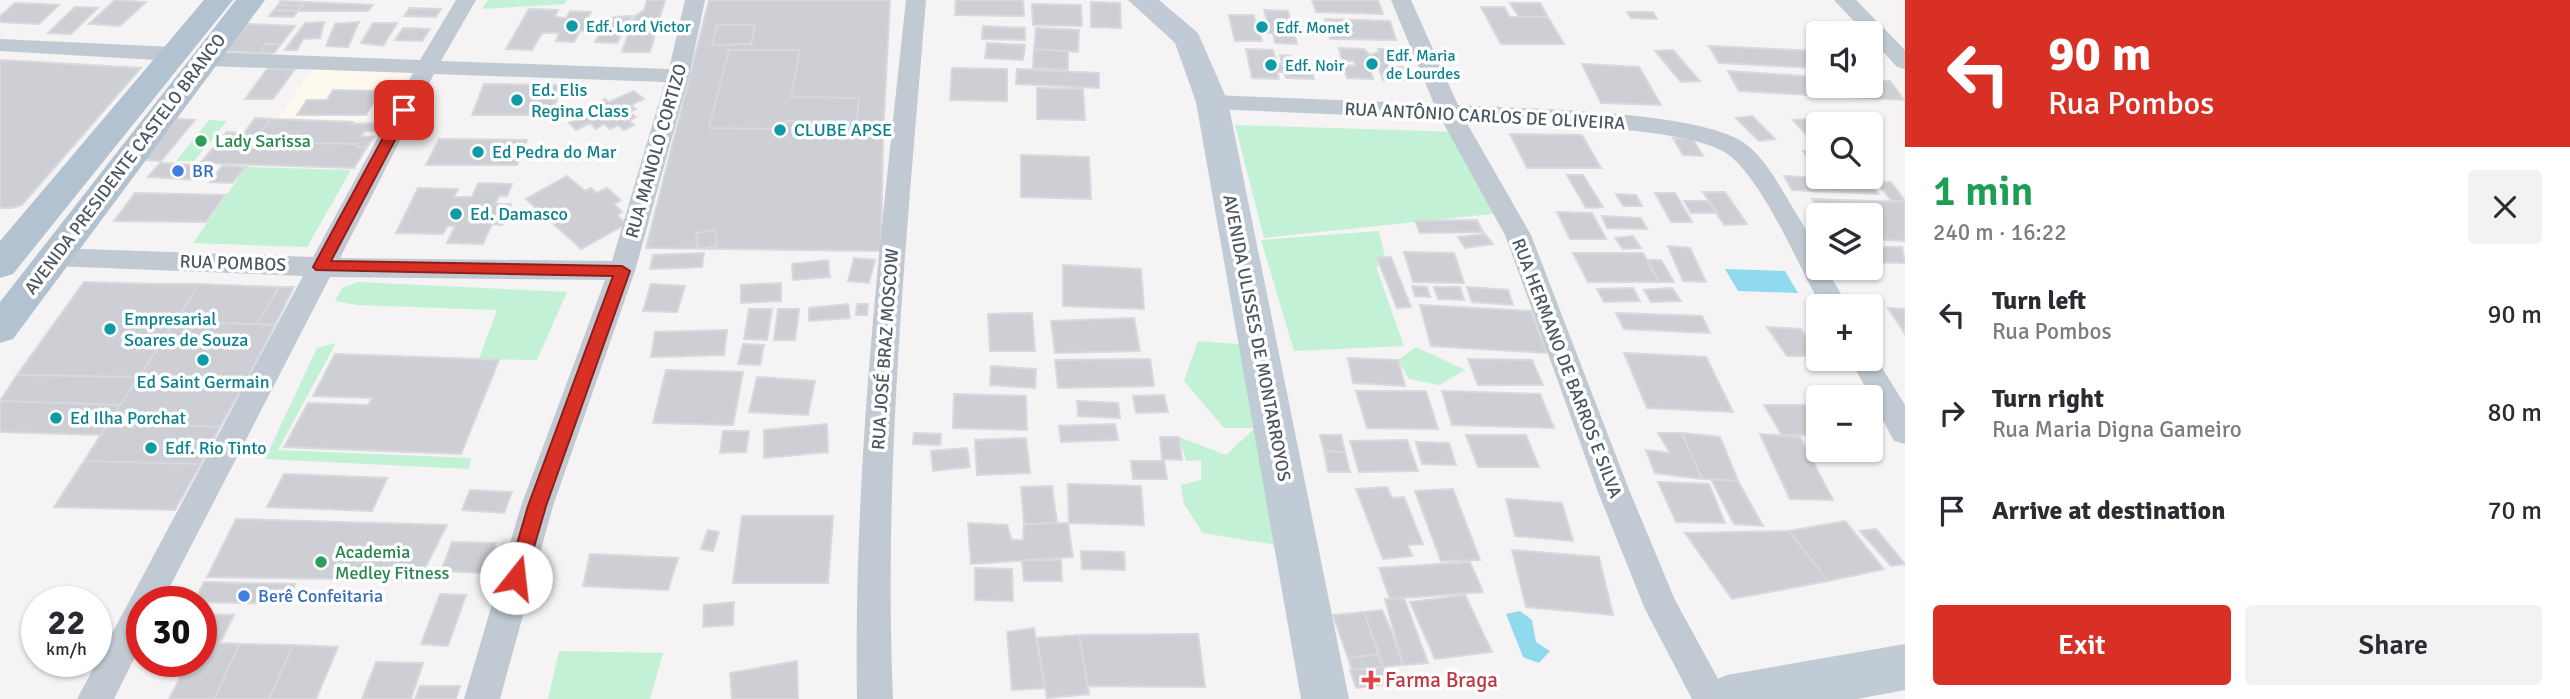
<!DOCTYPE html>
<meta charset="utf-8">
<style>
:root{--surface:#fff;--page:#f2f2f3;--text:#2b2b33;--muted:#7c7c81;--accent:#d93025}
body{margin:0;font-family:Signika,sans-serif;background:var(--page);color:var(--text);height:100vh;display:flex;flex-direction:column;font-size:26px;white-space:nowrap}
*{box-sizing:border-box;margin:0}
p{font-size:23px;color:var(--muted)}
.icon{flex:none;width:38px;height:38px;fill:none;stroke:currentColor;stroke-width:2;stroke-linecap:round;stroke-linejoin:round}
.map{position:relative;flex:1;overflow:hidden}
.sheet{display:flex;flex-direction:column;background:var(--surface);width:665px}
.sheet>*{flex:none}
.guide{background:#d93025;color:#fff;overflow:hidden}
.tools{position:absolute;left:1806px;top:21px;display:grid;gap:14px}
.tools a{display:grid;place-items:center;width:77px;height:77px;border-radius:7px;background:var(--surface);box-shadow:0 2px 5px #0004;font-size:35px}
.speed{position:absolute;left:21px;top:586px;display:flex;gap:14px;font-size:35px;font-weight:700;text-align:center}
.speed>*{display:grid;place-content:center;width:91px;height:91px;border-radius:50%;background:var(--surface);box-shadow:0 2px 5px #0004;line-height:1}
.speed small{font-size:18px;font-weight:400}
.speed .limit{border:10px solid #d22;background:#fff;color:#111}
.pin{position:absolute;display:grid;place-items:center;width:60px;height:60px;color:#fff;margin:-30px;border-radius:14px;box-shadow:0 4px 10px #0006}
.me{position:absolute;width:77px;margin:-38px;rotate:16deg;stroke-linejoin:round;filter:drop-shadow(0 0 5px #0008)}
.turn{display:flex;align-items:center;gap:24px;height:147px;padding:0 28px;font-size:32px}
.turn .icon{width:91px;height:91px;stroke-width:2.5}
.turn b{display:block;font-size:49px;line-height:60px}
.round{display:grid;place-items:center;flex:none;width:74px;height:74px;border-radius:7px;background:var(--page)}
.headline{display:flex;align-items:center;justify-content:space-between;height:119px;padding:0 28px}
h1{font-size:42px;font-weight:600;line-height:52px;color:#1e9e55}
.primary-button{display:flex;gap:14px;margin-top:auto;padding:14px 28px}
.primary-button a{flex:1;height:80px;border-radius:7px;background:var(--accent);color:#fff;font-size:28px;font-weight:600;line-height:80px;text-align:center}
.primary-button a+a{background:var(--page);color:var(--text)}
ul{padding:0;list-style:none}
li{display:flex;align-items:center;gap:21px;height:98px;padding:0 28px}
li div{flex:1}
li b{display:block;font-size:26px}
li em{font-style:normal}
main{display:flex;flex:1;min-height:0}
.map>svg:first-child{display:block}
</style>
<main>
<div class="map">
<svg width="1905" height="699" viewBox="0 0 1905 699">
<rect width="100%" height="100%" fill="#f5f3f3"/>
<path fill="#fdf9ef" d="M314,66L413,68L382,120L278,119Z"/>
<path fill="#c3f1d5" d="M488,0H567L564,4L482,9Z
M209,120L227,121L194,161H176Z
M1235,125L1457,132L1501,213L1264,238Z
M246,167L351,170L307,247L193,243Z
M1379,231L1386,261L1376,267L1404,346L1294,351L1261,240Z
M358,282L567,292L537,360L479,359L497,310L357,305L335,301L342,288Z
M1198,341L1251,345L1288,547L1203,533L1184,504L1181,485L1201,480V460L1186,461L1179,437L1226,455L1255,428H1224L1184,381Z
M336,343L278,450L471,458L469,469L265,459L317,348Z
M1416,347L1465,370L1439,385L1409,379L1398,360Z
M559,651L663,653L650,699H548Z"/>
<path fill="#90daee" d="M1725,269L1785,271L1798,293L1738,291Z
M1520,611L1532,620L1536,642L1550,651L1539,663L1523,657L1506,614Z"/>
<path fill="#cdcfd5" stroke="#d7d9de" stroke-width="2" d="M115,0L146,2L120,26L89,24Z
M647,0H665L650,52H622L634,17L644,10Z
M709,0H890L883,136L881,251L646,248Z
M956,0H1023L1024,16L955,15Z
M1312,0H1378L1383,14L1316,12Z
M280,1L305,2L301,6L278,5Z
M305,2L373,5L368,11H298Z
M1091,2L1120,3L1121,28L1091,27Z
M15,3L59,5L39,24L0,22V16Z
M1510,3H1540L1548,17H1519Z
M1032,4L1081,5L1082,26L1033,25Z
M278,5L301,6L298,11L274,10Z
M75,7L98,8L71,34L48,33Z
M1481,7H1504L1510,17H1548L1564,44H1501Z
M410,8L441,9L436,17L404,16Z
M529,9L558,10L555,17L566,18L570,11L591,12L587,21L610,22L614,17L632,16L617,43L595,42L600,32L580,31L574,42L556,41L559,33H542L532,50L506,49Z
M274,10L298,11L293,17L269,16Z
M1264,10L1288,11L1297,44L1275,43L1273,33H1260L1262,41H1235L1229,15H1254L1255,21H1267Z
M1627,12H1653L1657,19L1631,18Z
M1325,19L1390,21L1396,40L1330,39Z
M324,22L320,38L303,39L297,50H285L305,23Z
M359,22L348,47L326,46L335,24Z
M373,23H397L383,46L361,43Z
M247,24L295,26L281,44H266L259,53L225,51Z
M717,25H755L751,44L712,45Z
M983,26L1025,28V40L982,39Z
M403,28L430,29L422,41L395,40Z
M1036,28L1079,30L1078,52L1034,49Z
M987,43L1025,45L1023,60L985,58Z
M266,44H281L274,53H259Z
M1709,46L1818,51V68L1719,63Z
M1339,48L1364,49L1370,55L1379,52L1378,49H1399L1403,62H1390L1391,67H1406L1410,81L1383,80L1378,66H1369L1373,79L1347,78L1343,65L1355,66L1354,61H1342Z
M1034,49L1068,51V70L1033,68Z
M1246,49L1273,50L1277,64H1282L1280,55L1291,56L1294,66L1311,70L1314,79L1286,78L1284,72H1277L1279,79L1252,78Z
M729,50H800L791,97L859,98L857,122L786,121L785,129L709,128Z
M1673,50L1700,81L1681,82L1655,51Z
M0,60L141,68L22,205L12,208H0Z
M1582,64L1639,67L1661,105L1601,103Z
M952,68L1007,69V101L950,100Z
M267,69H295L273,99H245Z
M1017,69L1099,73V88L1016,84Z
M1728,71L1818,77V86H1871V80L1890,81L1904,100L1739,91Z
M484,84L561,85L552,115H472Z
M1037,88L1083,89L1085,120L1037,119Z
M333,90L380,91L366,115H297L307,100H327Z
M634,91L644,99L631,105L636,109L629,112L636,117L629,121L634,125L624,130L618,125L610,129L604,124L596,129L590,123L576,130L569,123L593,111L589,107L605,99L609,102Z
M1752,116L1775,139L1759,141L1736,118Z
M255,118L271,119L253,142L358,144L357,147H367L354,168L200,163L227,132L244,133Z
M1817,118L1823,124H1818V138L1810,139L1793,120Z
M177,119L195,120L161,161L143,160Z
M271,119L353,122L352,124L380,123L375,131H365L361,136L373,137L367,147H357L358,144L253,142Z
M1510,134L1582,135L1601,168H1527Z
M1673,138H1692L1703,156L1683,155Z
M439,139L527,140L517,165H426Z
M1803,151L1818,152V166H1813Z
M1021,155L1089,157L1091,199L1021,197Z
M160,163L207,166L196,180L148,177Z
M222,166L246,167L232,183L210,182Z
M1567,175H1583L1603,207L1586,208Z
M567,176L585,191L591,188L597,193L607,188L621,200L614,204L622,212L617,215L626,224L581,249L526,199Z
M1784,176L1869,181L1878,194L1792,190Z
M1876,182H1891L1905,201H1892Z
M478,183L512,184L507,196H499L495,204H511L502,225L492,224L483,244L447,243L455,226H447L443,234L396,233L418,188L458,189L454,197H472Z
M1703,192H1725L1747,224L1724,225Z
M135,193L225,195L206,222L114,221Z
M1655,193H1675L1692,222H1671Z
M1616,194L1636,195L1642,206H1623Z
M1812,199L1905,202V241L1871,239V215H1823Z
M1684,201H1709L1717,213H1691Z
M1557,212L1592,213L1606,239H1570Z
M1602,216L1641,218L1647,229L1607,228Z
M1477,220L1483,232L1420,233L1415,221Z
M715,230L717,246L698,249L696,233Z
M1485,234L1493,244L1465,248L1458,237Z
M1633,236L1641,248L1623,249L1615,238Z
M1668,246L1690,248L1706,282L1683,281Z
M1871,247H1902L1905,263L1871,262Z
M1404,252L1454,253L1464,283L1413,282Z
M704,253L702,267L650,269L653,255Z
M1573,253H1643L1659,282H1588Z
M1391,257L1411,307L1397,308L1377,258Z
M854,258L875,260L869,283L848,281Z
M828,260L830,277L793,280L792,264Z
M1647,260H1661L1674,282H1659Z
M1063,265L1141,269L1144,309L1063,306Z
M84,282L154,284H199L139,377L17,375Z
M781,283V301L741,303V285Z
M199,284L279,287L257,324L175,322Z
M651,284L685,286L677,312L643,311Z
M1412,286L1427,287L1430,297L1415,296Z
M279,287H294L275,325L257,324Z
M1434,287H1460L1464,300L1438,299Z
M1467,287L1508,290L1513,305L1472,302Z
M1633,288L1640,301L1604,302L1597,289Z
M1672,288L1681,301L1651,302L1644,290Z
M848,304L850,318L809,321V308Z
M857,304H868L867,315H856Z
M1420,305L1531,311L1547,353L1431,346Z
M1888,308L1905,309V334Z
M749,309H772L767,340L744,339Z
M778,309H799L795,340H774Z
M1032,313L1035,351H990L988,314Z
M1616,313L1702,316L1710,333L1624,329Z
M1134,318L1140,351L1055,353L1051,321Z
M175,322L257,324L275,325L246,381L139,377Z
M1767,327L1801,329L1818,356H1787Z
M727,330L724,355L651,357L655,332Z
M743,344L764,345L760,365L738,364Z
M1624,353L1706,357L1733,412L1647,408Z
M335,354L479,359L499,360L461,454L284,447L308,403L368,405L372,398L313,396Z
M1348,358L1398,360L1405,386L1353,383Z
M1150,359L1154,386L1058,388L1055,360Z
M1468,359L1532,360L1543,385H1478Z
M991,366L1036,369L1035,388L990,385Z
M666,370L743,372L733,425L653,423Z
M17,375L81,376L139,377L120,405L0,401Z
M139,377L246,381L220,427L109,422Z
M757,377L815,381L808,415L749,412Z
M1356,391H1426L1438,429L1367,428Z
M1442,391L1540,394L1554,428L1452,425Z
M954,394L1026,396L1027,430L953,428Z
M1164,395L1168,412L1136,413L1133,396Z
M0,401L120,405L101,435L0,432Z
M1077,401L1118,403L1120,418L1078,416Z
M1764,405H1818V435H1782Z
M109,422L220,427L201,464L84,461Z
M827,424L828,452L764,458V430Z
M1115,424L1118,440L1061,442L1059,426Z
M723,431H749L746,452L720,453Z
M914,433L941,434L940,445L913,444Z
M1658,433H1682L1702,479L1655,473L1646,450L1670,453Z
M1682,433L1720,437L1738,481L1702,479Z
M1760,434L1800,437L1833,500L1790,499Z
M1320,435H1341L1345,452L1324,451Z
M1466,435H1526L1539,467H1478Z
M1160,437H1179L1182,460L1162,459Z
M1026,438L1030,473L977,475L975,440Z
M1407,440L1418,471L1359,472L1350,441Z
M1416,442L1449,443L1456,465L1422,464Z
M967,448L970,467L933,471L931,451Z
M1324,451L1345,452L1350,472H1328Z
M84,461L201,464L175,510L54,507Z
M1131,461H1164L1167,479H1133Z
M284,474L387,478L372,511L267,507Z
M1711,479L1738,481L1763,526L1734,524Z
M1658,482L1709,484L1725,523L1676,522Z
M1068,484L1141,486L1144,525L1069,523Z
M1052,486L1057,523L1024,524L1021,487Z
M1387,487L1392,498L1404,497L1423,544L1408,545L1412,556L1383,559L1356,489Z
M1453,489L1480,560L1441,561L1415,491Z
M470,490L512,492L504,513L462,510Z
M1506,499L1562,503L1573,541L1515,536Z
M742,516H833L828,583H733Z
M236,519L376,523L447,525L419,580L207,577Z
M1845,521L1884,569L1828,581L1789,531Z
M968,523L1007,525L1012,540H1023L1024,524L1068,523L1073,557L971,564Z
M1876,529L1905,564L1891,566L1860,531Z
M708,530L719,532L713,551L701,549Z
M1789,531L1828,581L1732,599L1685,533Z
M452,542L496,543L486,573L441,571Z
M1512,550L1599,557L1613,615L1526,607Z
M1081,551L1124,552L1125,570L1082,569Z
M590,554L678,558L668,590L583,586Z
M1022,560H1061L1062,581H1024Z
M1470,562L1483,592L1390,599L1379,568Z
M975,568L1012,569L1013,601L975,600Z
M204,582L295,584L288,604L194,602Z
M440,594L466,595L448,646L421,644Z
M1465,595L1492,652L1435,659L1410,602Z
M1404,598L1428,663L1403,665L1385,599Z
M734,602L733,625L703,627L704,605Z
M1382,610L1391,630L1403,665L1383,667L1364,612Z
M1364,612L1379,654L1348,658L1333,615Z
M201,614L234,615L220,643L240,644L214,699H169L188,662H201Z
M1034,628L1045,688L1012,690L1007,632Z
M1198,634L1205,687L1088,686L1079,635Z
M1079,635L1089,694L1047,698L1037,638Z
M240,644L293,645L269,699H214Z
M293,645L338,647L316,699H269Z
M1379,654L1383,667L1352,670L1348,658Z
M797,661L798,699H732L730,673Z
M376,662L423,663L411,699H362Z
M1383,667L1390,684L1356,688L1350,670Z
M420,686H460L456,699H415Z"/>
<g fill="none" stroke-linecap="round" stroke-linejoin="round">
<path fill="#c1cad2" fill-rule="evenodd" d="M456,0H476L441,61L669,69L685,0H705L689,76L635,271L553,506L500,699H464L521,506L605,280L330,277L162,602H142V643L114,699H77L303,276L54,266L45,264L41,257L45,250L54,248L313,257L413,73L206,66L195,59L206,52L420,60ZM434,74L665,82L612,261L340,258Z
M906,0H926C907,233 883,465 893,699H857C853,464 881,233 906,0Z
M1391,0H1411L1458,105C1519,109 1704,110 1747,145C1766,160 1779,185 1791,205C1803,225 1818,245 1818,268H1826L1848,306H1821C1798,265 1765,184 1729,155C1691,125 1521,124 1465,120L1531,235L1630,492L1675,600L1729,699H1692L1645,609L1598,492L1505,235L1441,119L1212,109L1204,107L1201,102L1204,97L1212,95L1434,104Z
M1834,0H1856L1905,50V69L1897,67L1871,39V33H1865Z
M0,39L174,47L185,54L174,61L0,51Z
M1871,350L1905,405V444L1894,441L1850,359H1871Z"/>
<path fill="#c1cbd6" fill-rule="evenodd" d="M1128,0H1159L1198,33L1228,102L1349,699H1301L1196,102L1175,43Z
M1905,644V690L1857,699H1703L1710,682L1727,675Z"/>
<path fill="#b3c2d1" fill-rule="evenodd" d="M204,0H233L13,274L0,278V241Z
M236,0H265L13,339L0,343V302Z"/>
</g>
<path fill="#d93025" stroke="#8d1f18" stroke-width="2" d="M404,106L411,110L331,261L622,266L630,271L546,506L525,578L523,584L516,587L509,584L507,578L528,506L613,276L316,270L313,267L398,110Z"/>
<g fill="#0f9aa8" stroke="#fff" stroke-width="2.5">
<circle cx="572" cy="26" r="7"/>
<circle cx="1262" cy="27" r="7"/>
<circle cx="1372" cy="64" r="7"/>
<circle cx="1271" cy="65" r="7"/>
<circle cx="517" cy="100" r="7"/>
<circle cx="780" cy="130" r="7"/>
<circle cx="478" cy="152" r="7"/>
<circle cx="456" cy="214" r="7"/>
<circle cx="110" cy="329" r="7"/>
<circle cx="203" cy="360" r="7"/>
<circle cx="56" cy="418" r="7"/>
<circle cx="151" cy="448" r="7"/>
</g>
<g fill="#2e9e5b" stroke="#fff" stroke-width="2.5">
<circle cx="201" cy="141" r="7"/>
<circle cx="321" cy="562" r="7"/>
</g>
<g fill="#3f7fe0" stroke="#fff" stroke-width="2.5">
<circle cx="178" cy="171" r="7"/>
<circle cx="244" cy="596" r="7"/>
</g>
<path fill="#e0444e" stroke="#fff" stroke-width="2.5" d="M1367.5 669.5h7v7h7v7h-7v7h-7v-7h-7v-7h7z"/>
<g text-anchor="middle" stroke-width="7" stroke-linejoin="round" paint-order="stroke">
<g font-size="16" fill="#0d838f" stroke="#fff" text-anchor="start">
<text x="586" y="32">Edf. Lord Victor</text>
<text x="1276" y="33">Edf. Monet</text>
<text x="1386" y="61">Edf. Maria<tspan x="1386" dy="18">de Lourdes</tspan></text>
<text x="1285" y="71">Edf. Noir</text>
</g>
<g font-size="18" fill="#0d838f" stroke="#fff" text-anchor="start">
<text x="531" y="96">Ed. Elis<tspan x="531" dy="21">Regina Class</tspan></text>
<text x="794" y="136">CLUBE APSE</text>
<text x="492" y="158">Ed Pedra do Mar</text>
<text x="470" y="220">Ed. Damasco</text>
<text x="124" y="325">Empresarial<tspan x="124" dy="21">Soares de Souza</tspan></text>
<text x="203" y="388" text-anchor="middle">Ed Saint Germain</text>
<text x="70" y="424">Ed Ilha Porchat</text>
<text x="165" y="454">Edf. Rio Tinto</text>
</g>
<g font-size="18" fill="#4a5661" stroke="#fff">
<text transform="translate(1485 116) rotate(3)" y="6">RUA ANTÔNIO CARLOS DE OLIVEIRA</text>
<text transform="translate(656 151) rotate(-74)" y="6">RUA MANOLO CORTIZO</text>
<text transform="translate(125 164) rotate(-53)" y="6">AVENIDA PRESIDENTE CASTELO BRANCO</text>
<text transform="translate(233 263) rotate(2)" y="6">RUA POMBOS</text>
<text transform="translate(1257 338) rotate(79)" y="6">AVENIDA ULISSES DE MONTARROYOS</text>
<text transform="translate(885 349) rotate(-86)" y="6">RUA JOSÉ BRAZ MOSCOW</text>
<text transform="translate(1567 368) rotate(69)" y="6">RUA HERMANO DE BARROS E SILVA</text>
</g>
<g font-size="18" fill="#27864d" stroke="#fff" text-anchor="start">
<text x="215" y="147">Lady Sarissa</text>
<text x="335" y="558">Academia<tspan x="335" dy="21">Medley Fitness</tspan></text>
</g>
<g font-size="18" fill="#366cbe" stroke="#fff" text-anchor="start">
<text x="192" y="177">BR</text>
<text x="258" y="602">Berê Confeitaria</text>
</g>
<g font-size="21" fill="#be3a42" stroke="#fff" text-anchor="start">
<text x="1385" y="687">Farma Braga</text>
</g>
</g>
</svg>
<div class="tools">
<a><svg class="icon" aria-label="sound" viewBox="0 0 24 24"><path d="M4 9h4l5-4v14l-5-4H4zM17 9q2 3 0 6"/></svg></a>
<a><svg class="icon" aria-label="search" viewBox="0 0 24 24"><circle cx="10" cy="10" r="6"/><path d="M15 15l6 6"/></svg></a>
<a><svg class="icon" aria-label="layers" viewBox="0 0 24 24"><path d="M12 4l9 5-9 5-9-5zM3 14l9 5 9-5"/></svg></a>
<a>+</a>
<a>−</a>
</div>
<div class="speed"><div>22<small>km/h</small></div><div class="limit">30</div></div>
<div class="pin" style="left:404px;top:110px;background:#d93025"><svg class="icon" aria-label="arrive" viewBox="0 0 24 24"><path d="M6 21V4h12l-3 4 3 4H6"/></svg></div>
<svg class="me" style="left:516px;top:578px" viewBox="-20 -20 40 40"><circle r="19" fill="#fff"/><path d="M0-13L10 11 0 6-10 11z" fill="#d93025"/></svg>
</div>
<section class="sheet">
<div class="guide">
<div class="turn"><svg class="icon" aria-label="left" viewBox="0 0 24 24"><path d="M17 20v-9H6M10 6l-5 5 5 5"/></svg><div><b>90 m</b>Rua Pombos</div></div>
</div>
<div class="headline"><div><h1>1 min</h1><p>240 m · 16:22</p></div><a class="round"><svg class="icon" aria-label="close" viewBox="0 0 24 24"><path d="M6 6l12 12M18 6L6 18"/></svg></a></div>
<ul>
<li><svg class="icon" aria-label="left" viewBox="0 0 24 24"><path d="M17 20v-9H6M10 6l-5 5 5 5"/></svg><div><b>Turn left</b><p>Rua Pombos</p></div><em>90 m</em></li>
<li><svg class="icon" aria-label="right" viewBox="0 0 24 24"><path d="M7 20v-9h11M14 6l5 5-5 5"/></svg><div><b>Turn right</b><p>Rua Maria Digna Gameiro</p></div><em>80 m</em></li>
<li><svg class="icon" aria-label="arrive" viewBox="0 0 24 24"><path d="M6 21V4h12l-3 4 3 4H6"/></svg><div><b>Arrive at destination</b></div><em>70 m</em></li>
</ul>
<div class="primary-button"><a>Exit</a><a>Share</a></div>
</section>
</main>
